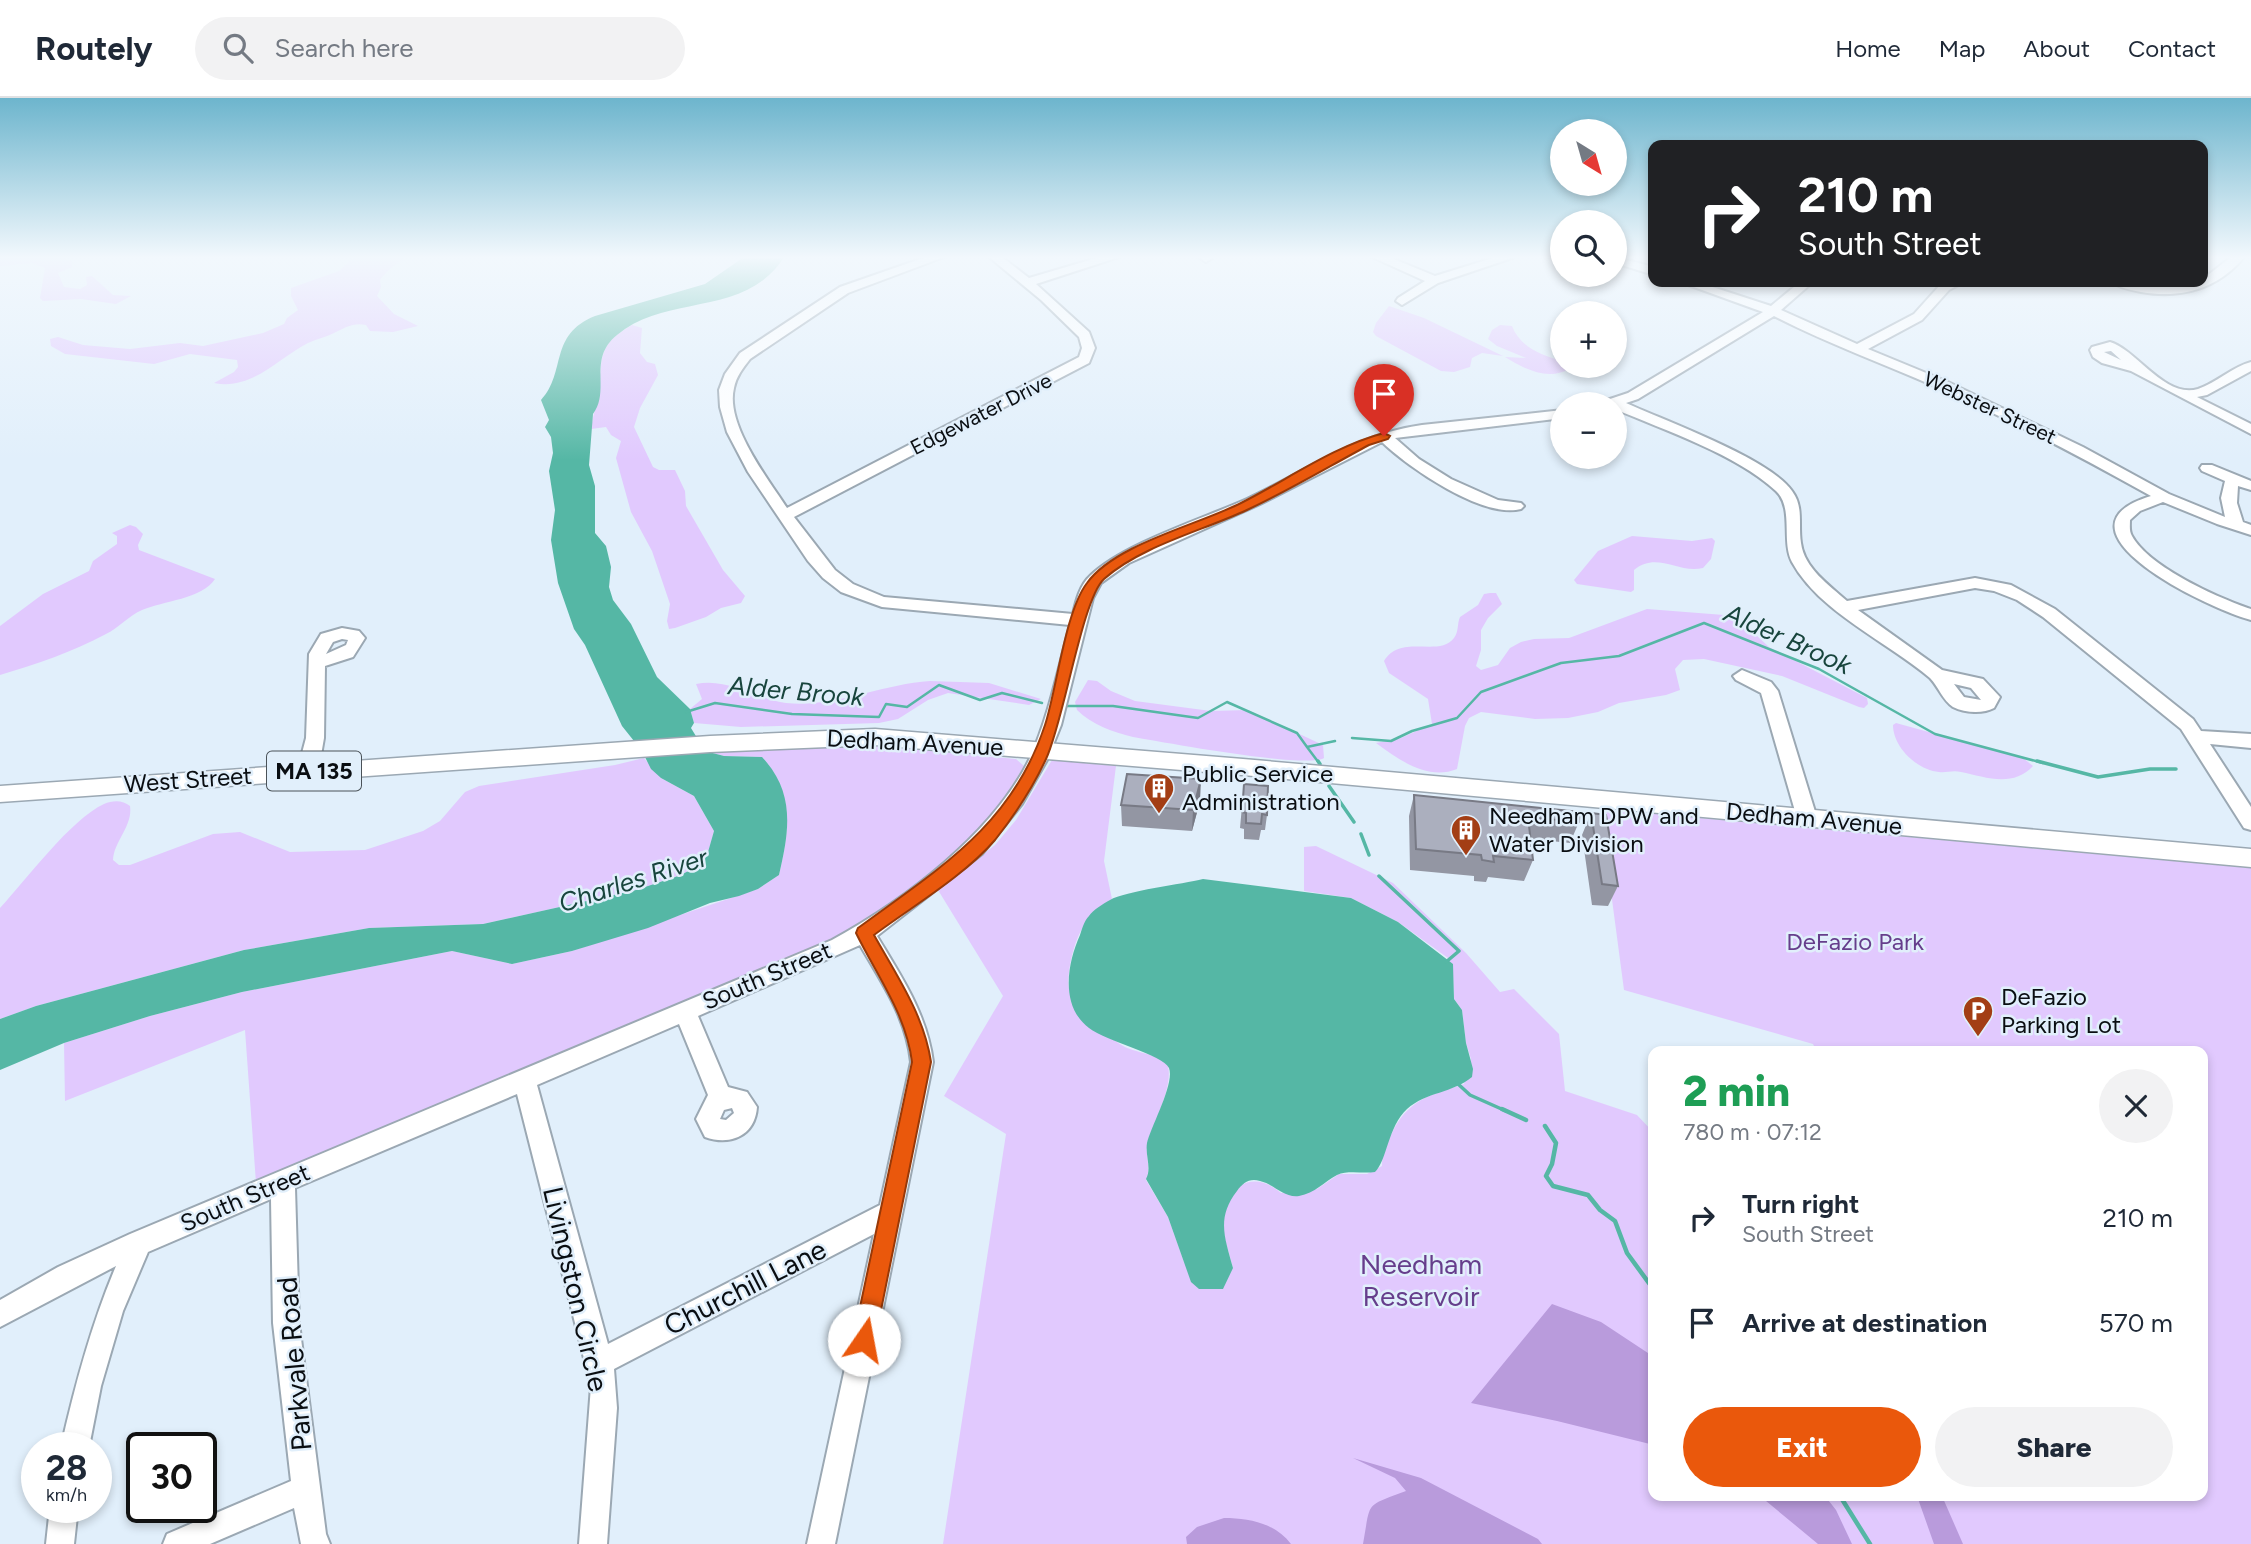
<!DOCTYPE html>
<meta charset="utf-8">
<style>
:root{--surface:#fff;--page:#f2f2f3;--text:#1f2937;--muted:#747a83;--line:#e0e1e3;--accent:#ea580c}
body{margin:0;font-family:Figtree,sans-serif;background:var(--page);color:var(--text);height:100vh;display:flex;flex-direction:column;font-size:26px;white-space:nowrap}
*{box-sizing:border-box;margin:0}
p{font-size:23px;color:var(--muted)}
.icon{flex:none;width:38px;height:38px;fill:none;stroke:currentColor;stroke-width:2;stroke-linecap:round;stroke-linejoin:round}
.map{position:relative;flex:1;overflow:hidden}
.sheet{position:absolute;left:1648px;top:948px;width:560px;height:455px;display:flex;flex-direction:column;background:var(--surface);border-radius:14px;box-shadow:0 4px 10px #0003}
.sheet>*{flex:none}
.top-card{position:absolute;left:1648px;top:42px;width:560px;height:147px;border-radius:14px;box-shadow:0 4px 10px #0003;background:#202124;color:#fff;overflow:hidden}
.needle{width:46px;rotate:143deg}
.fabs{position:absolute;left:1550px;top:21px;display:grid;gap:14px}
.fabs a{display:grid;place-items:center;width:77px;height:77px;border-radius:50%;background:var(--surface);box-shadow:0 4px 10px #0003;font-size:35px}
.speed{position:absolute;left:21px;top:1334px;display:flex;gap:14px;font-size:35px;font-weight:700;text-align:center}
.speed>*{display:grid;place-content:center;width:91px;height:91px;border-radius:50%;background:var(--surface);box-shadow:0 4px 10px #0003;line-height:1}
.speed small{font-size:18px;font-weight:400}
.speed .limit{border:4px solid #111;border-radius:10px;background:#fff;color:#111}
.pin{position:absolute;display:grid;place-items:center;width:60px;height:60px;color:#fff;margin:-72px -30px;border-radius:50% 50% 50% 0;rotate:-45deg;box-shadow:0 0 7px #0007}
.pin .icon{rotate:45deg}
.me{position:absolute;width:77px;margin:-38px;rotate:12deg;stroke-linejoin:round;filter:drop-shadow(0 0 5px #0008)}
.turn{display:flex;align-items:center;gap:24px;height:147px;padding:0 35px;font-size:32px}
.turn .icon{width:91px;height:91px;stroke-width:2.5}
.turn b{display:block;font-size:49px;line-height:60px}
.round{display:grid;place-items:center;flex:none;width:74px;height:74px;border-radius:37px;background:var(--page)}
.headline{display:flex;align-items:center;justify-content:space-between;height:119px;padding:0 35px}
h1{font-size:42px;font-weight:800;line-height:52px;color:#1e9e55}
.primary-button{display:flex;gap:14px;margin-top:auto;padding:14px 35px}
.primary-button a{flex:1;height:80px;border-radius:42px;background:var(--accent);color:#fff;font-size:28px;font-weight:800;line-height:80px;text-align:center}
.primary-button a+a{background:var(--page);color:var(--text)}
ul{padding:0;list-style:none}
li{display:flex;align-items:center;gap:21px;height:105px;padding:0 35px}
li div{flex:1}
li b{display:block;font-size:26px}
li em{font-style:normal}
header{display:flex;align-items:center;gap:42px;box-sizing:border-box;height:98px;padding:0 35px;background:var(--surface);border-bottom:2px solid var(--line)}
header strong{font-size:33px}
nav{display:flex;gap:38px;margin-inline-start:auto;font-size:24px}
.search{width:490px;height:63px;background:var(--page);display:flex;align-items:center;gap:18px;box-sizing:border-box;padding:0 24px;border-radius:38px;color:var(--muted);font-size:26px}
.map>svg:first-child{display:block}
</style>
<header>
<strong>Routely</strong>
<div class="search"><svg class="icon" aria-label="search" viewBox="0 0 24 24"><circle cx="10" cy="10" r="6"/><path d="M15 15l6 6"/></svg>Search here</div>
<nav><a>Home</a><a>Map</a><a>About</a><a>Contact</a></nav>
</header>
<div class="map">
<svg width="2251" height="1446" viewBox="0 0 2251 1446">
<rect width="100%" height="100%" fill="#e1effb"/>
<path fill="#e1c9fe" d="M6,159H63L72,164V169L58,175L64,189L80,191L87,187L86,179L92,178L113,197L131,198L116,206L81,201L43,203L40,200L45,170L32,165L0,168V161Z
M354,159H407C396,166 387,172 380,182L381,189L377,198L394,216L418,228L393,234L370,233L366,227C354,224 344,230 334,235C326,239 317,241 308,245C278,260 252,293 214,285L234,274L238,269L237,262L190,256L154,266L65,256L51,248L50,241L58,239L83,247L130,251L180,245L203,248L263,235L284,226L287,220L298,212L291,198V190L339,173Z
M1389,208L1424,220L1503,258L1482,255L1472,260L1470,269L1454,274L1441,273L1376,238L1373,234L1376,225Z
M632,227L642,230L640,255L647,264L655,266L658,277L640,310L634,329L653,369L659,372H675L685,393L686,408L723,472L745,498L741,505L721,510L706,519L675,530L669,531L667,523L670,506L652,453L631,414L616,360L621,343L611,337L606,329L591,331C593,315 600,297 600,281C601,251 606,242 632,227Z
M1500,227L1512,228C1520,249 1541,257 1562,263L1563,268H1569V271C1548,283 1524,271 1505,259L1526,260L1497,248L1488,241L1492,232Z
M130,427L136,429L143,436L138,447L139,452L215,481C202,501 163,503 142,512C128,518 119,530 106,536C72,554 37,566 0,577V528L43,496L89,473L93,463L117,446V438L112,435Z
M1632,438L1692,443L1712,440L1715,443L1711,461L1703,470C1678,476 1657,453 1634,472V492L1631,494L1577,486L1574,482L1598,453Z
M1490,495H1496L1502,506L1488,520L1481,532V552L1476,568L1481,572L1498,567L1510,550L1521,544L1534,541L1569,540L1647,511L1724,517L1741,523L1769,549L1867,600L1868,606L1864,610L1859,609L1782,578L1704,561L1683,562L1675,571L1680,592L1666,597L1619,605L1598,614L1568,620L1535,621L1481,614L1469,620L1465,628L1457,671C1428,683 1399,662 1376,645L1401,640L1432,626L1428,601L1389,575L1384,563C1401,535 1439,560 1454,540C1459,534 1457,525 1460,519L1478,507L1484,496Z
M1088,582L1097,583L1111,593L1135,603L1211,613L1248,612L1323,647L1324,660C1306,671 1163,644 1133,639C1113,634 1092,627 1077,612L1075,604Z
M930,583L989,585L1041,601L1029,607L948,595L928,602L898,621L879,625L741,629L694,625L690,611L702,601L696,586C727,579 756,601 786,605C835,610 882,586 930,583Z
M1896,625L2023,660L2033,668C2013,690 1985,679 1961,674C1953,672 1946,675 1939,674C1917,672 1893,649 1893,627Z
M864,647L1016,661L1024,668L988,726L946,771L838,840L256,1085L245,932L65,1003L64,945L150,918L242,894L452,853L512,866L572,853L758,791L779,777C789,734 795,695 762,659L724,658L705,653Z
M644,660L661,680L694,698L714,733L708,754L699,767L681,777L636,792L483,826L369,830L244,852L36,908L0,921V810C26,782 71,721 104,706C113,702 123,702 130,708C133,728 114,743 113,762L119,767H130L213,736L240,734L290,754L365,752L423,733L440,723L465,694L479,688L615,667Z
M1052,662L1116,668L1104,763L1112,801C1085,820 1077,833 1070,867C1064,902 1075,913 1103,933C1110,938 1117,945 1125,949C1140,956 1157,955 1168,968C1173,988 1155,1023 1148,1043C1144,1056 1152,1070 1146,1082L1168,1119L1184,1164L1233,1170C1230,1158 1225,1144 1223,1132C1219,1095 1249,1067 1281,1095L1317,1091L1339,1076H1367L1382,1068C1382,1057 1386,1047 1391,1037C1407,1002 1429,997 1464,986L1471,961L1466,945L1462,912L1454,901L1453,876L1448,860L1398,824L1351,800L1304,793V749L1316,748L1393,785L1466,855L1500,894L1514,891L1559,936L1565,993L1637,1017L1654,1035V1398H2203V954H1817L1813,946L1624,892L1600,711L2251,770V1446H943L1006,1036L944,998L1003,898L938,792L995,747L1016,722Z"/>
<path fill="#b99bdc" d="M1552,1206L1601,1224L1654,1259V1347L1557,1323L1471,1305Z
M1353,1360L1421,1380L1538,1441L1542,1446H1363C1371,1402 1364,1409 1406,1393L1395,1380Z
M1760,1398H1825L1836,1412L1852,1446H1818Z
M1917,1398H1942L1963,1446H1934Z
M1224,1420C1249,1420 1275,1425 1291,1446H1187L1186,1439L1197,1429Z"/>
<path fill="#55b7a5" d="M744,159H784C746,220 666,195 617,237C587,261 611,292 593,316L589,367L595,388V435L606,448L611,469L609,489L613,502L631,526L657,579L690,611L694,625L691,630L705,653L724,658L762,659C796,695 789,734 779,777L758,791L739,798L710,805L648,830L572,853L512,866L452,853L242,894L150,918L64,945L0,972V921L36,908L244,852L369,830L483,826L636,792L681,777L699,767L708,754L714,733L694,698L661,680L651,671L642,653L622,628L585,547L574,531L558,485L551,442L555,412L549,373L553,355L551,339L545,329L549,322L541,302C567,274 548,237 595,218L705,186Z
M1203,781L1351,800L1398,824L1453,866L1454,901L1462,912L1466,945L1473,971L1472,979C1453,995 1426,994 1407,1011C1388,1028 1387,1063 1375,1074C1363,1076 1348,1072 1337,1077C1324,1084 1315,1095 1299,1098C1283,1100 1274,1086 1260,1083C1249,1080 1243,1085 1237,1093C1216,1120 1225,1140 1233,1170L1223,1191H1199L1191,1184L1168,1119L1146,1081C1152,1070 1145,1058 1147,1045C1151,1028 1175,985 1169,970C1163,957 1106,943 1089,930C1060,908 1067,866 1080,837C1082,831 1084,823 1089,818C1093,812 1103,806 1110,802C1125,793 1183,786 1203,781Z"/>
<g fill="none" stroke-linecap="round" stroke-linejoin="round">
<path stroke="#55b7a5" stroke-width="2.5" d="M1067,608H1113L1198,620L1227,604L1297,635L1307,649L1335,643
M686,614L715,605L792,616L879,619L886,606L907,609L939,587L980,602L1002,595L1042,605
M1352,640L1391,643L1412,633L1457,620L1481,594L1561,565L1619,558L1704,525L1819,571L1935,636L2043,665
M1307,649L1319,665"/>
<path stroke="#55b7a5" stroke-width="3.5" d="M1318,663L1320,666
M2037,663L2098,679L2150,671H2176
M1329,688L1354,724
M1361,736L1369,757
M1379,778L1459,853L1446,864
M1457,985L1470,997L1506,1013"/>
<path stroke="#55b7a5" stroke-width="4.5" d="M1502,1011L1526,1022
M1545,1028L1556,1045L1552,1066L1546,1078L1553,1088L1588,1097L1600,1112L1615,1123L1627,1155L1654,1192
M1840,1398L1870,1446"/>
<g stroke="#9ba8b3" stroke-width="4">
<path id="minor" d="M926,159H944L848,195L750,261C743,270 736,279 734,290C725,326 768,381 787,410L1079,259L1082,250L1079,239L1041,202L989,159H1002L1029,180L1100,159H1119L1036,186L1089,234L1095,250L1089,265L794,419L835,472L853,486L884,499L1073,516C1076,503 1080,487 1090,478C1122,446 1205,420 1247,401C1307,373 1356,336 1422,327L1563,312V320L1395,340L1419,361L1451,381L1498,402L1521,405L1524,408L1521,411C1483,421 1409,370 1382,344L1260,406L1129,465L1101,485L1093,500L1061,627L1047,662L1022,706L982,756L877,838C901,878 927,916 933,964L835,1446H807L874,1136L614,1271L617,1310L607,1446H579L591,1288L517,996L295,1090L299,1225L326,1436L330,1446H301L294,1410L210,1446H163L167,1436L291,1383L273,1225L271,1101L148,1154L123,1213L101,1288L89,1349H61C75,1287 91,1227 116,1168L0,1229V1202L58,1169L130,1136L832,842C905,802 993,736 1030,660C1049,618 1058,571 1070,527L882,509L841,494L823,480L808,463L748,374L727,334L720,309L719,292L725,276L740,255L840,189ZM860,847C882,885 906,919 911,964L880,1107L608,1246L537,987L679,926L708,997L696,1021L705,1039C730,1048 755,1038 757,1009L747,994L728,989L698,918ZM732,1010L734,1015L726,1022L720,1021L724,1012Z
M1198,159H1211L1212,160L1206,164Z
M1372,159H1389L1435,178L1496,159H1515L1438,185L1402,207L1396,203L1398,200L1425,183Z
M1615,159L1654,169V177L1615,165Z
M2231,159H2244C2218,191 2181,201 2141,194C2131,192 2119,190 2111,184L2167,189L2203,184V181Z
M1680,184H1697L1771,208L1800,184H1813L1781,212L1857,246L1914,216L1941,186L1964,184L1949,192L1922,222L1868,251L1948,284L2083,349L2169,396L2225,419L2221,400L2225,383L2202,373L2200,370L2202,367H2212L2251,383V392L2238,388L2237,405L2243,424L2251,427V437L2217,426L2163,404L2140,413L2130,422C2130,428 2129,433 2132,438C2149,469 2218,500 2251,511V522C2211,512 2041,431 2151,398C2081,359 2010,321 1936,289C1882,265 1826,245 1774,218L1638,301L1626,305C1665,323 1769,360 1792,393C1804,409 1798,426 1801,445C1804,470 1829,487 1847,503L1975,480L2011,487L2055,511L2193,621L2201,633L2251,636V650L2210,646L2251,709V732L2244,730L2181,631L2043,519L2017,502L1994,493L1975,490L1858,512L1942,572L1983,581L2000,599L1994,610C1983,616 1965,615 1953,609C1943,603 1938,588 1930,580C1888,544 1819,514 1792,464C1781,443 1794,410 1776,393C1736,356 1666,333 1615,311V306H1602L1604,303L1628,295L1763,214ZM1954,586L1971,590L1981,602L1964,599Z
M2110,244C2137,252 2165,301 2198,291C2216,285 2232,269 2251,264V273L2207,297L2197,299L2251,326V336L2131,273L2102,265L2093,259L2090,252L2092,249ZM2111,253L2121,262L2104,254Z
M342,530L359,533L365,540L353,559L325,568L324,640L320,663L313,679H299L297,674L306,640L309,556L321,536ZM342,541L348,542L346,547L326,556L333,544Z
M1742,572L1771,584L1778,593L1817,720L1814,725L1807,727L1800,725L1797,720L1761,595L1736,582L1733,578Z
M50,1409H78L74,1446H46Z"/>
</g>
<g stroke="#9ba8b3" stroke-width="3">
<path id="major" d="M875,631L1243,661L2251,751V769L1243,677L875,647L710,654L0,704V688L710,638Z"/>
</g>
<use href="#minor" fill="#fff" fill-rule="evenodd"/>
<use href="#major" fill="#fff" fill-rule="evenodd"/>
</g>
<path fill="#9396a3" d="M1244,686L1267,717L1265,732H1261L1259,742L1244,741V731L1240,730Z
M1414,697L1579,724L1570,745L1531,741L1533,762L1524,783L1488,779L1486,784L1474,783V778L1410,772L1409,718Z
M1200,703L1192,733L1122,728L1121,707Z
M1591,715L1618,788L1608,808L1592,807L1582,737Z"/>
<path fill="#787a85" d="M1201,681L1200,703L1192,733L1193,712Z"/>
<path fill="#abafbe" stroke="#787a85" stroke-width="2" d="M1127,676L1201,681L1193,712L1121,707Z
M1244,686L1268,688L1267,717L1262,716L1261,726L1246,725V715L1242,714Z
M1414,697L1580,714L1579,724L1528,719L1533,762L1493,758L1494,764L1482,762L1481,757L1416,751Z
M1591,715L1606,717L1618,788L1602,786Z"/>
<linearGradient id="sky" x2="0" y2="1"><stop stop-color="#6db5cd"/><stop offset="0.44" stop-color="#f2f8fd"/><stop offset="1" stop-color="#f2f8fd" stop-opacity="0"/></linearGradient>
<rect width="2251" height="362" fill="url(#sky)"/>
<path fill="#ea580c" stroke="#983908" stroke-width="2" d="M1384,335L1390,338L1388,341L1369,347C1328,369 1288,393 1247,412C1202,433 1141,448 1104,481C1082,501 1064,623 1046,661C1033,689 1014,718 995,742C964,778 913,808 874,837C897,878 924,917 931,964L875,1242L872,1249L864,1253L857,1249L853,1242L912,964C906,916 877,878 856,835L858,830C938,771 1012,728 1045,627C1057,590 1065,514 1087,485C1115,446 1198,427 1241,405C1287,382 1334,348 1384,335Z"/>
<defs>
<g id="building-pin" transform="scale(1.575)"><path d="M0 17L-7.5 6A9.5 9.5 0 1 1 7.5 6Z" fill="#a33e15" stroke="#e1effb"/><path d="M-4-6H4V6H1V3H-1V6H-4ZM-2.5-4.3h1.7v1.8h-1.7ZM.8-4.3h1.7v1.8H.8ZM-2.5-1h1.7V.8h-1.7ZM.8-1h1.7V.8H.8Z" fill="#fff"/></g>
<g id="parking-pin" transform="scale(1.575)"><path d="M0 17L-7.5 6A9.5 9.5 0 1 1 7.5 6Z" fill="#a33e15" stroke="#e1effb"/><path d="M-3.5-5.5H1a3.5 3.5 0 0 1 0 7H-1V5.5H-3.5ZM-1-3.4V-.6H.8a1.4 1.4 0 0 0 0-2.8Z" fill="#fff"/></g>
</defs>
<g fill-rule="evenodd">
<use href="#building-pin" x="1159" y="690"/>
<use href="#building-pin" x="1466" y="732"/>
<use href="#parking-pin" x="1978" y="913"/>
</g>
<g text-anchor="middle" stroke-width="5" stroke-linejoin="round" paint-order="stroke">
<g font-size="21" fill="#0a0e12" stroke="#e1effb">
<text transform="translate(1990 310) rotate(25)" y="7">Webster Street</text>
<text transform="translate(981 316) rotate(-27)" y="7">Edgewater Drive</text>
</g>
<rect fill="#e1effb" stroke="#4a5258" stroke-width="2" x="267" y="653.5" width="94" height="39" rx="5"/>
<g font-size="23" font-weight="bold" fill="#0a0e12">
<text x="314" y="681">MA 135</text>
</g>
<g font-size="24" fill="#0a0e12" stroke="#e1effb">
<text transform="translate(915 645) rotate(3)" y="8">Dedham Avenue</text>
<text transform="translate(188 682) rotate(-4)" y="8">West Street</text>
<text transform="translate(1814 721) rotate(5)" y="8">Dedham Avenue</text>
<text transform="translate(767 878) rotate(-23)" y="8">South Street</text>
<text transform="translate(245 1100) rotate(-23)" y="8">South Street</text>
</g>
<g font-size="24" fill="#0a0e12" stroke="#e1effb" text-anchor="start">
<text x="1182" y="684">Public Service<tspan x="1182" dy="28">Administration</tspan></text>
<text x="1489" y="726">Needham DPW and<tspan x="1489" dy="28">Water Division</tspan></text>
<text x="2001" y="907">DeFazio<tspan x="2001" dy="28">Parking Lot</tspan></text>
</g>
<g font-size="24" fill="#663e8c" stroke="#e1effb">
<text x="1855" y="852">DeFazio Park</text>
</g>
<g font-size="26" font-style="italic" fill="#18453d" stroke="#e1effb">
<text transform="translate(1788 541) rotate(24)" y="9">Alder Brook</text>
<text transform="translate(796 593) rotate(5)" y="9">Alder Brook</text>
<text transform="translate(633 782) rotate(-18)" y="9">Charles River</text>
</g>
<g font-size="28" fill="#663e8c" stroke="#e1effb">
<text x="1421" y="1176">Needham<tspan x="1421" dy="32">Reservoir</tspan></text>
</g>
<g font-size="28" fill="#0a0e12" stroke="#e1effb">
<text transform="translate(745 1189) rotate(-27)" y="10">Churchill Lane</text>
<text transform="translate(576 1191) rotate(77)" y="10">Livingston Circle</text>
<text transform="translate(294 1266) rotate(-95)" y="10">Parkvale Road</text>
</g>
</g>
</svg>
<div class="fabs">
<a><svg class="needle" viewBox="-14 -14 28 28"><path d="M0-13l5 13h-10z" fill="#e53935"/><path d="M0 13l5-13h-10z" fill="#747a83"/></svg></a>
<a><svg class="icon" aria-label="search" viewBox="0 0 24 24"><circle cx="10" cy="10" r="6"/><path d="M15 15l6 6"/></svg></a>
<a>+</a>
<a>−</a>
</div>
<div class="speed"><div>28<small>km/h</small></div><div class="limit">30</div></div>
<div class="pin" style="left:1384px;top:338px;background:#d93025"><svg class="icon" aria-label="arrive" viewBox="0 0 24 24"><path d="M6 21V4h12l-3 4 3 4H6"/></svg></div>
<svg class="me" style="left:864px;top:1242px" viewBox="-20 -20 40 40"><circle r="19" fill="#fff"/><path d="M0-13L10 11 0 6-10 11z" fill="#ea580c"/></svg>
<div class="top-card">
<div class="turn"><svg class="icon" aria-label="right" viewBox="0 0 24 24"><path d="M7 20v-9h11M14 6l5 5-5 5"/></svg><div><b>210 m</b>South Street</div></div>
</div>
<section class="sheet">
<div class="headline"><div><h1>2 min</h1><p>780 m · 07:12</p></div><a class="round"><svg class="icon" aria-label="close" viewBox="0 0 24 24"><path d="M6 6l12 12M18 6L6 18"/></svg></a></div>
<ul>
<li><svg class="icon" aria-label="right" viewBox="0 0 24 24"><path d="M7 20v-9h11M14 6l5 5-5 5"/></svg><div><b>Turn right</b><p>South Street</p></div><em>210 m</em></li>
<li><svg class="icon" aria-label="arrive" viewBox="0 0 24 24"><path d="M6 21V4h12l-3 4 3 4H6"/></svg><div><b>Arrive at destination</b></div><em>570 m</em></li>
</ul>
<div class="primary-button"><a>Exit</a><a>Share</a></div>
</section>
</div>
